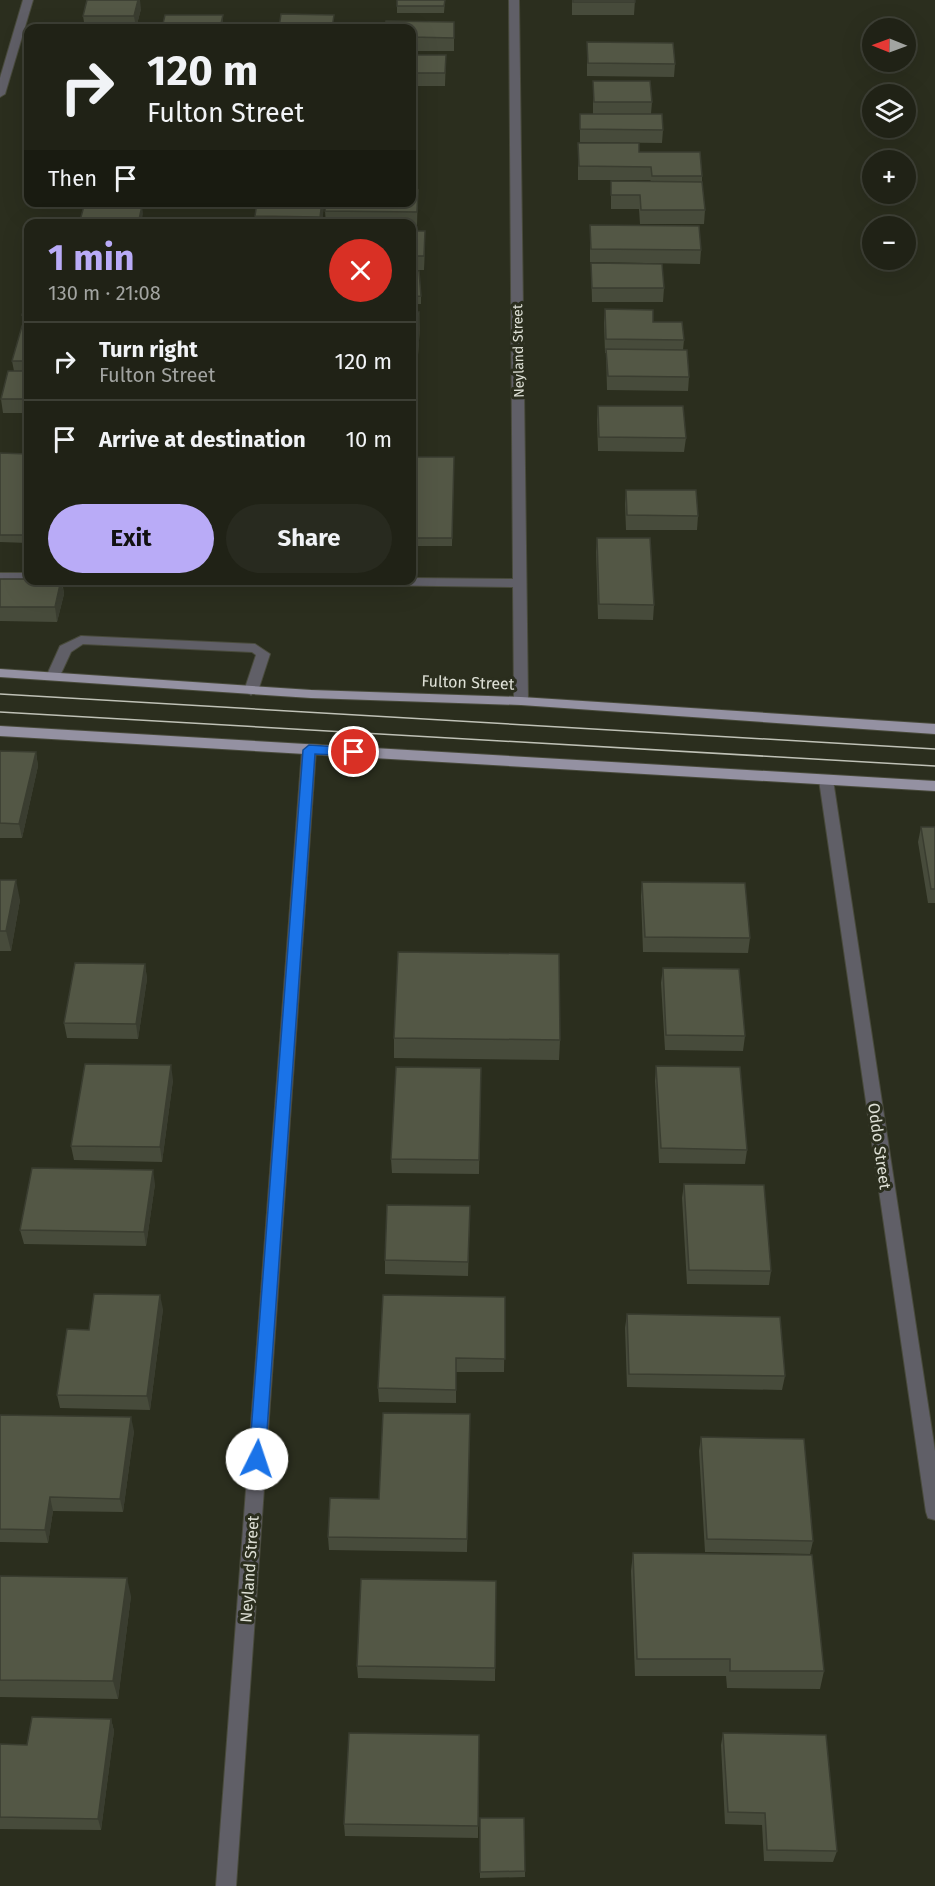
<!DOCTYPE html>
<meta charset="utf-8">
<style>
:root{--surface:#202216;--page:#282a1f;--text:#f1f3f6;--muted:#a2a4a1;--line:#3d3f35;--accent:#b9abf7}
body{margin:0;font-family:"Fira Sans",sans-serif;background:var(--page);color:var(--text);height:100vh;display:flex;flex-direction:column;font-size:22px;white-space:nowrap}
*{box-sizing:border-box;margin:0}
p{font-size:20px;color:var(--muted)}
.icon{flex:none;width:33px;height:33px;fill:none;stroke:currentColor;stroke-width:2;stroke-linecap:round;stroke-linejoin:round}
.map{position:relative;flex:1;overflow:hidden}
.sheet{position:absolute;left:24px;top:219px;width:392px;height:366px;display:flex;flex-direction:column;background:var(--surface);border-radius:12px;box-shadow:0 6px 24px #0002,0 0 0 2px var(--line)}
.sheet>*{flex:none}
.top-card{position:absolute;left:24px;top:24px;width:392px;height:183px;border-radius:12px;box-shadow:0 6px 24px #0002,0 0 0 2px var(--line);background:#202216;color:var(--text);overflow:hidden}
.needle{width:39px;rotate:271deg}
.buttons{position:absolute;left:862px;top:18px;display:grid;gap:12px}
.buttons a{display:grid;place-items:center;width:54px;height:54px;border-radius:50%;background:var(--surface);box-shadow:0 6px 24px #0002,0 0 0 2px var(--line);font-size:30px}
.pin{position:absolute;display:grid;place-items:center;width:51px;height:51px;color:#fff;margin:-26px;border:3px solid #fff;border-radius:50%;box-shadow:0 2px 6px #0007}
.me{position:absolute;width:66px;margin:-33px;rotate:4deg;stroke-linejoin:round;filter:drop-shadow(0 0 4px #0008)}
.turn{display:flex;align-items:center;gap:21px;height:126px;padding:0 24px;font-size:27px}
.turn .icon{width:78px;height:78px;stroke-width:2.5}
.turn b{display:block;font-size:42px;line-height:51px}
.then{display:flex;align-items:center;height:57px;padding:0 24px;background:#0003;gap:12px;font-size:22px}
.round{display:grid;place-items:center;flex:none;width:63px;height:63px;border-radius:32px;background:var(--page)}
.overview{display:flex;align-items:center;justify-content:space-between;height:102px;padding:0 24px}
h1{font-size:36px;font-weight:700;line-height:45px;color:var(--accent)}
.button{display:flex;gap:12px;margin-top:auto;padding:12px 24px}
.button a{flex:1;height:69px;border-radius:36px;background:var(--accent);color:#111;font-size:24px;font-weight:700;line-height:69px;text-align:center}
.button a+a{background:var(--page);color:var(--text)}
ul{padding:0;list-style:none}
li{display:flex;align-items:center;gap:18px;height:78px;padding:0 24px;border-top:2px solid var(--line)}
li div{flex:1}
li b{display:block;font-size:22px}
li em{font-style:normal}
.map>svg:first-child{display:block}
</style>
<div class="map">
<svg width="935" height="1886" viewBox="0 0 935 1886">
<rect width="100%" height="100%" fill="#2b2e1e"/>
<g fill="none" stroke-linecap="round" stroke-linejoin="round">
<g stroke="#484a3b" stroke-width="2">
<path id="minor" d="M23,0H33L5,94L0,97V78Z
M509,0H519L528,701L521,705L514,701L513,587L295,584L289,580H411V578L513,579Z
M0,573H28L30,580L0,581Z
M81,636L255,644L270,654L258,691L251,695L244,691L256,655L252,652L83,644L71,652L58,680H48L46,677L60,646Z
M309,745L316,750L236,1886H216L302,750Z
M826,775L833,780L935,1451V1520L928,1518L926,1512L819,780Z"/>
</g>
<g stroke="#484a3b" stroke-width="2">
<path id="major" d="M0,669L311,690L521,697L935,724V734L521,705L311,698L0,677Z
M0,726L935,781V791L0,736Z"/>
</g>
<use href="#minor" fill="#605f67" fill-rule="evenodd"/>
<use href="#major" fill="#9491a2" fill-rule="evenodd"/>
<path stroke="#bfc1b6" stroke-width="1.5" d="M0,694L935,749
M0,712L935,766"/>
</g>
<path fill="#474b3b" d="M445,0L444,13H397V6Z
M572,0H635L634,15H572Z
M141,9L136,28H85L83,16Z
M411,28L454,35V51H411Z
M587,42L675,64L674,77L587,76Z
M411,55H446L445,86H411Z
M593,81L652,102L651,114L663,130L662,143L580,142V114H593Z
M578,143L639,152L702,176V182L705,210L704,224H640L639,209H611V181H651L650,180H578Z
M418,190L417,226H411V224H326L325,211Z
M257,202H324L322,224H256L255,216Z
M590,225L701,250L700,264L590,262Z
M411,231L425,245L424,270H411Z
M591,263L664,288L663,302H592Z
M411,271L421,296V304H411Z
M28,297V413H3L1,399L14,371L12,361L24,326L22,315Z
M605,309L684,340L683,350L689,377L688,391L607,390L606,353H605L604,323Z
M411,312L420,326L418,355H411Z
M411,394H415L414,436H411Z
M598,406L686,438L684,452L598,451L597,420Z
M0,453L28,454V543L0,542Z
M411,457H454L452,546H411Z
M626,490L698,516L697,530H626L625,504Z
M597,538L654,605L653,620L598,619L596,552Z
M0,579L28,580H62L64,594L57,622L0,621Z
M0,751L36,752L38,766L22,838H0Z
M921,827H935V903H928L918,842Z
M0,880L20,900L11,951H0Z
M642,882L750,938L748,953L643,952L641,896Z
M145,964L147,979L138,1039L67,1038L64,1023Z
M663,968L745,1036L743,1051L665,1050L661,983Z
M394,1038L560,1040L559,1060L394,1058Z
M656,1066L747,1150L745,1164L659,1163L655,1081Z
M481,1068L479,1174L392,1173L391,1159Z
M173,1080L162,1162L74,1160L71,1146Z
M155,1184L146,1246L24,1244L20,1230Z
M684,1184L771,1271L769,1285L687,1284L682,1198Z
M470,1206L468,1276L385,1274V1260Z
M505,1297L504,1372H456V1403L379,1402L378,1388Z
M163,1309L150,1410L60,1408L57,1395L89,1330Z
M627,1314L785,1376L782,1390L627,1387L625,1328Z
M470,1414L467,1552L329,1550L328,1537L379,1499Z
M0,1415L134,1431L123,1512L53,1511L48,1543L0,1542Z
M701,1437L813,1541L810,1554L705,1552L699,1451Z
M633,1553L824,1671L820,1689L727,1688L726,1676H635L631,1571Z
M0,1576L131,1596L118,1699L0,1697Z
M496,1581L495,1681L358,1678L357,1666Z
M111,1719L114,1731L101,1830L0,1829V1744L27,1745Z
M723,1733L837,1851L833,1862L764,1861L762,1825L725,1824L721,1745Z
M479,1735L478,1838L345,1836L344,1824Z
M480,1818L525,1871V1877L480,1878Z"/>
<path fill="#3a3d30" d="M138,0H140L141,9L136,28L134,16Z
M223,15V22L222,28H220Z
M322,202H324V206L322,224H321L320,217Z
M142,206L143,214L141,224H138Z
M425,231V245L424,270V256Z
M419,312L420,326L418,355V341Z
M61,580L64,594L57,622L55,607Z
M36,752L38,766L22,838L19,824Z
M16,880L20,900L11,951L6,931Z
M145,964L147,979L138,1039L136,1024Z
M171,1065L173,1080L162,1162L160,1147Z
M153,1170L155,1184L146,1246L144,1232Z
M160,1295L163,1309L150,1410L147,1396Z
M131,1417L134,1431L123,1512L120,1499Z
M50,1497L53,1511L48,1543L45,1530Z
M127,1578L131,1596L118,1699L113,1681Z
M111,1719L114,1731L101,1830L98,1819Z"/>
<path fill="#535745" stroke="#3a3d30" stroke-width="1.5" d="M87,0H138L134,16H83Z
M397,0H445L444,6H397Z
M573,0H635V2H573Z
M281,14L334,15L332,28H279Z
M165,15H223L220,28H162Z
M386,21L454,22V38L411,37V28H385Z
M587,42L673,43L675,64L588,63Z
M411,55H446L445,73H411Z
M593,81H650L652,102H594Z
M580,114H662L663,130L580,129Z
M578,143H639V152H700L702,176H652L651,167L579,166Z
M611,181L702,182L705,210H641L640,195H611Z
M411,189L418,190L417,212L325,211L326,202H411Z
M257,202H322L320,217L255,216Z
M84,206H142L138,224H79Z
M590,225L699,226L701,250L591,249Z
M411,231H425L424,256H411Z
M591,263L662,264L664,288H592Z
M411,271H419L421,296L411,297Z
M28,297V315H22Z
M605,309L653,310V322H682L684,340L606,339Z
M411,312H419L418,341H411Z
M22,326H28V361H12Z
M606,349L687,350L689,377L608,376Z
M8,371H28V399H1Z
M411,394H415L414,422H411Z
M598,406H683L686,438L599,437Z
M0,453L28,454V535H0Z
M411,457H454L452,538H411Z
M626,490H696L698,516L627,515Z
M597,538H650L654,605L599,604Z
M0,579H28V580H61L55,607H0Z
M0,751L36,752L19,824L0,823Z
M921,827H935V889H931Z
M0,880H16L6,931H0Z
M642,882L745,883L750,938L645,937Z
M398,952L559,954L560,1040L394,1038Z
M75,963L145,964L136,1024L64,1023Z
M663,968L739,969L745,1036L666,1035Z
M85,1064L171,1065L160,1147L71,1146Z
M656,1066L740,1067L747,1150L661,1148Z
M396,1067L481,1068L479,1160L391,1159Z
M32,1168L153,1170L144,1232L20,1230Z
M684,1184L764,1185L771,1271L689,1270Z
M387,1205L470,1206L468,1262L385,1260Z
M94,1294L160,1295L147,1396L57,1395L67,1329L89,1330Z
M383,1295L505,1297V1359L456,1358V1390L378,1388Z
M627,1314L780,1317L785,1376L629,1374Z
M383,1413L470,1414L467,1539L328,1537L330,1498L379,1499Z
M0,1415L131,1417L120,1499L50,1497L45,1530L0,1529Z
M701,1437L804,1439L813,1541L707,1539Z
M633,1553L812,1555L824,1671H730V1659H637Z
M0,1576L127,1578L113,1681L0,1680Z
M361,1579L496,1581L495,1668L357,1666Z
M32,1717L111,1719L98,1819L0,1817V1744L27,1745Z
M349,1733L479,1735L478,1826L344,1824Z
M723,1733L826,1735L837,1851L767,1850L765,1813L728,1812Z
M480,1818H524L525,1871L480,1872Z"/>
<path fill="#1a73e8" stroke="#114b97" stroke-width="1.5" d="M309,745L354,748L361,752L354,756L315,754L265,1459L263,1464L257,1466L251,1464L249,1459L303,750Z"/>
<g text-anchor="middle" stroke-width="6" stroke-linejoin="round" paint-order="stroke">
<g font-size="14" fill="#dee0d6" stroke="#2b2e1e">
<text transform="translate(518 351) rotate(-91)" y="5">Neyland Street</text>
</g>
<g font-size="16" fill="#dee0d6" stroke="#2b2e1e">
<text transform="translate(468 682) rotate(2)" y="6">Fulton Street</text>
<text transform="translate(880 1146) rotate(82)" y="6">Oddo Street</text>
<text transform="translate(249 1569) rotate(-86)" y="6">Neyland Street</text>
</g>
</g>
</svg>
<div class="buttons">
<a><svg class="needle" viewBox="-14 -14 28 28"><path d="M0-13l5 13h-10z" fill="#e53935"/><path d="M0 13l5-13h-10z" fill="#a2a4a1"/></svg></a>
<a><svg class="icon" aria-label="layers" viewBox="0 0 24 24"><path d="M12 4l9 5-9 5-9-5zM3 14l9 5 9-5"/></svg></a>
<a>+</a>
<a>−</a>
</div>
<div class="pin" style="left:354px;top:752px;background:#d93025"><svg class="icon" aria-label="arrive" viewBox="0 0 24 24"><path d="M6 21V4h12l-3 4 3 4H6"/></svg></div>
<svg class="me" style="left:257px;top:1459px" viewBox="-20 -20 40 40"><circle r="19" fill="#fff"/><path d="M0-13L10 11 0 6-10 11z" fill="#1a73e8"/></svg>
<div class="top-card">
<div class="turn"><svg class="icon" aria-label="right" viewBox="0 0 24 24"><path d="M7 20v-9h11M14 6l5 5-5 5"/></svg><div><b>120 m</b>Fulton Street</div></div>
<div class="then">Then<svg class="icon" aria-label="arrive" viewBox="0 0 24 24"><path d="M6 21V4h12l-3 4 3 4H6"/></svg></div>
</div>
<section class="sheet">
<div class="overview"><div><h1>1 min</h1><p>130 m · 21:08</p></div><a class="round" style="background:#d93025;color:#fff"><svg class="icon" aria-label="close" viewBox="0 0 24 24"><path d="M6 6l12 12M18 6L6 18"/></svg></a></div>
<ul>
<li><svg class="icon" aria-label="right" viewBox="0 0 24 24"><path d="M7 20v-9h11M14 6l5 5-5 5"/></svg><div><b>Turn right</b><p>Fulton Street</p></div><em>120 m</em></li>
<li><svg class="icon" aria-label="arrive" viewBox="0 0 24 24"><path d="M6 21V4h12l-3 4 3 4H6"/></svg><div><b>Arrive at destination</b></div><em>10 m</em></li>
</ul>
<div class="button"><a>Exit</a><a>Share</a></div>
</section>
</div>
